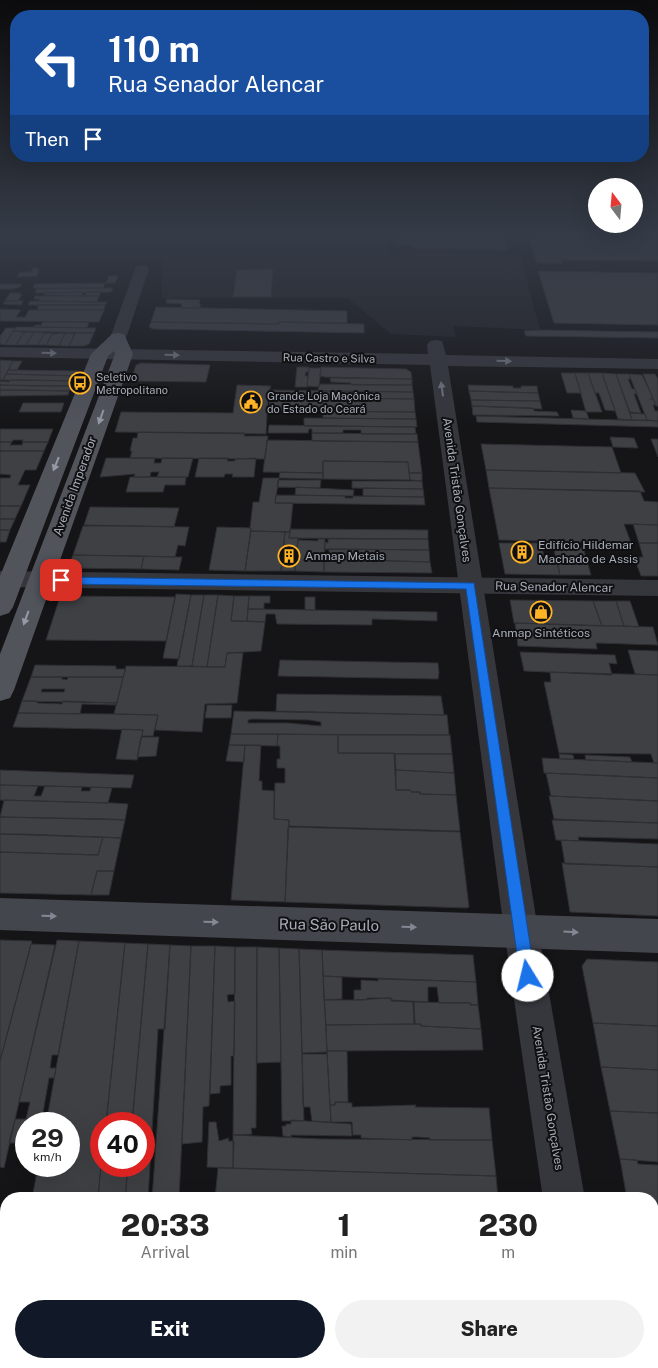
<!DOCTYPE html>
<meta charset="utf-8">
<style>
:root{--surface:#fff;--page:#f2f2f2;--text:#222;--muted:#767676;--accent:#111827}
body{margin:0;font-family:"Public Sans",sans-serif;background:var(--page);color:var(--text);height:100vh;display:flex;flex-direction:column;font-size:19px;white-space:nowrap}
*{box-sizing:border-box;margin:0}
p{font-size:16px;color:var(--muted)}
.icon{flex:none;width:28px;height:28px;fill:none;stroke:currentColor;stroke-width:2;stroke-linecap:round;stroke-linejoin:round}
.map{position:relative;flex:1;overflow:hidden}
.side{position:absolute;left:0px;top:1192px;width:659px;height:176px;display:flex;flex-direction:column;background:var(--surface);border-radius:20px 20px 0 0;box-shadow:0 5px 20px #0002}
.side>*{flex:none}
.banner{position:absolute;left:10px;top:10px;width:639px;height:152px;border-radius:20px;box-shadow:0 5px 20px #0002;background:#1a4fa0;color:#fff;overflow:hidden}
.needle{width:32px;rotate:344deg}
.fabs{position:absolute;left:588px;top:178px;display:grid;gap:10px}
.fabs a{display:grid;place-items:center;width:55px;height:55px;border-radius:50%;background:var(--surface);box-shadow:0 5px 20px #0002;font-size:25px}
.speed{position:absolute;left:15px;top:1112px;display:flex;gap:10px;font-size:25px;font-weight:700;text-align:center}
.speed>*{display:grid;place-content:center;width:65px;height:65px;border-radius:50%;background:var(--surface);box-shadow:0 5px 20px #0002;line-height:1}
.speed small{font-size:12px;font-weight:400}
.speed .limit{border:8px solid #d22;background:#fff;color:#111}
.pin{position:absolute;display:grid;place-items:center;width:42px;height:42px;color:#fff;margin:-21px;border-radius:10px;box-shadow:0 2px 8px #0006}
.me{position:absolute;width:55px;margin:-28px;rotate:351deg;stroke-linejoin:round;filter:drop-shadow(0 0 4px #0008)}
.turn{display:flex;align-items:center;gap:18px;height:105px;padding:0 15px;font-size:22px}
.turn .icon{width:65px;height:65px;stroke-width:2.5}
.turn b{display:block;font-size:35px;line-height:42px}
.then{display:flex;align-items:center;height:48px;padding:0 15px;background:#0003;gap:10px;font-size:19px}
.eta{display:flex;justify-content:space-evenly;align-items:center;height:85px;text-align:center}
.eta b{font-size:30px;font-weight:800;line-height:35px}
.action{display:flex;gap:10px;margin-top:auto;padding:10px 15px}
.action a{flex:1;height:58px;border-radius:30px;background:var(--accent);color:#fff;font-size:20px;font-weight:800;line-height:58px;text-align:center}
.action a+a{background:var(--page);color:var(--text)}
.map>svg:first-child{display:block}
</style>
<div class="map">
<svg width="658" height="1368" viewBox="0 0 658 1368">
<rect width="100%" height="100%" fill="#151517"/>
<path fill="#212124" d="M0,235H387L389,253L520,255L540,330L453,326L456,337L391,334L348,298H162V261L0,259Z"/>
<path fill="#3f4044" stroke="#2f2f33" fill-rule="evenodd" d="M409,235L504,237L507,250L414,248L413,245H395L396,237H409Z
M529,238L658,240V261L561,260L563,263H537Z
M33,268H38L37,270H39L37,276L17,277L20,272H31Z
M273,269L271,297H233L237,270Z
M538,271L658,273V325L554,323Z
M109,276H118L115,283H106Z
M105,283L103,288H33L35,284Z
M0,284H22L20,287L12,289H0Z
M113,288L111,292L35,293L36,289Z
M83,292L82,295H85L86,292H101L99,296L43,295L44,293Z
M10,293H20L19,294H22L18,301H5Z
M35,296H99L97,302L38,301L40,299H34Z
M167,299L200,300L199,304H201L199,308H181L182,304L166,303Z
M5,301H23L21,305L3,304Z
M30,301L97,302H107L105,305H28Z
M36,305H105L104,310H37L39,306H35Z
M156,307L347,311V323L279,322V324L151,322Z
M0,309L21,310L16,317H25L29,310H104L99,322L0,321Z
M43,322H89L87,328L34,327L35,325H41Z
M151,322L279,324V322L364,324V333L153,329L149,327Z
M16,327H46L96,328L94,333L13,331Z
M6,328H15L5,345L0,344V336Z
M540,330L658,332V338L526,336L524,331Z
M13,331L24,332L16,345H5Z
M28,332H34L26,345H16L23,333Z
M34,332L45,333L37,345H26Z
M45,333H53L46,345H37Z
M65,333L59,346L46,345L52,334Z
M65,333L75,334L69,346H59Z
M75,333H94L89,344L84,346H69Z
M0,360L13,361L3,380H0Z
M13,361H22L17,370H8Z
M141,363L210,365L206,382L131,381L136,365Z
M297,367H309V372H306L305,376H308L307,387H295Z
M321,367L406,369L411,372L412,379L325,377L320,376Z
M309,368H321L319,387L307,386Z
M8,370H17L78,371L76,376L6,374Z
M561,373H575L581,393H567Z
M575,373H588L602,412H586Z
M588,373H602L615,411L605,410L599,393H595Z
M602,373L616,374L632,420L618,419Z
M6,374L76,376L74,381L3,380Z
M616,374H629L631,379H628L632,389H635L637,394H634L641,413L630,412Z
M629,374L642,375L653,398L650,399H653L656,405H653L655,411H658V421L647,420Z
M643,374H655L658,379V406H656Z
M330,378L412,379V385H351V383L331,382Z
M10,380H33L74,381L72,386L0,385V381L9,382Z
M319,384L412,385L413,392L318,391Z
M0,385L30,386H72L69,391L0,390Z
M237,385L271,386L268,392L266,434L115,432L121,412L233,413Z
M468,385L513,386V388H521V386H537L538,393L469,391Z
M0,390H28L69,391L68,395L0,396Z
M270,390L413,392L414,399L270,397Z
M469,391L538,393L540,401L471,400Z
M270,397L414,399L415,412L269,411Z
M471,400L540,401L542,409L472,406Z
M23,403H64L61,412H19Z
M472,406L533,408L534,411L557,412L559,416L473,415Z
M571,410L586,411L589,419L573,418Z
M323,411L415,412L416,419L323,418Z
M630,413L645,414L647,420H632Z
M476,416L658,421V427L477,422Z
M304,418L416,419L417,427L304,426Z
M269,425L415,427L416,434H361V430H343V433H312V429H309L308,433H268Z
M0,429H53L48,442H22L23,440H13L12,442H0Z
M138,432L245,433L244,436H268L265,459L130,458L132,451H130L133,438H137Z
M312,433L417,434L418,442L312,441Z
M610,437L634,438L638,448L613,447Z
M651,439H658V457Z
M267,440L418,442L422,473H409L408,462L323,461V473L263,472Z
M0,442H12L10,445H22L23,442H48L44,451H0Z
M481,444L612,447L621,473L486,470Z
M0,451H44L36,470H25L18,485H30L21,506H0V478H10L11,475L0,474Z
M106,458H155L154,463H161L162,458H193L188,477H157L159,472H151L150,477H134L135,474L100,477Z
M199,458H228L227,461H235V459L256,458L254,477H232L233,474H225L224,477H195Z
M323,461L408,462L410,480L323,479Z
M486,470L635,473L645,492L489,488Z
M280,472L323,473V479L279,478Z
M409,473H422V481L410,480Z
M130,477H186L185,485H165L163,492H126Z
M263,478H279L275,503H293L290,532L251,531L250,528L253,502H259Z
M278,480H321L320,488L277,487Z
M352,481H422L423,489L352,488Z
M296,487L354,490L353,496L295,495Z
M363,488L423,489L424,497L363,496Z
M489,488L640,491L644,501L658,502V525L624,524L631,543L499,540Z
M276,495L345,496V498H353V496L424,497L425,505L275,503Z
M0,506H21L15,519H0Z
M90,507H93L179,508L174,527L84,525Z
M0,519H15L10,530H0Z
M633,524L658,525V543H639Z
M83,526H139L189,527L185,546L178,545L175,557L73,555Z
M217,527L251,528L245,571L209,570Z
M290,529L428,530V539L289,538Z
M0,530H10L6,542H0Z
M251,531L285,532L281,571H245Z
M285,532H290L289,538H298L295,571H281Z
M318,539H325L324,572L295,571L298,540L318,541Z
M328,539H428L429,550L324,549L325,542L328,543Z
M499,543H541L545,561H557L560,575L505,574Z
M639,543H658V576H641L634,557H643Z
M553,546L583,547L591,575H560Z
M329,549L429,550L430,562L329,559Z
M73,555L144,556L141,569L68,568Z
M144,556L175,557H182L179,570L141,569Z
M324,559L430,562L432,573L324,572Z
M176,594L191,595L179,659L163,658Z
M191,595H204L192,666H177Z
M204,595H218L207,667L192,666Z
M218,595L234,596L231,621L265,622L261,651L227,653L225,667H207Z
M65,596L175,597L166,641L46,640L59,600Z
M234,596H249L247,621H231Z
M249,596H270V603H264V609H248Z
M305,597H315V610H305Z
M510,600L593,601L602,626L514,623Z
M593,601H616L624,626H602Z
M616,601H630L639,627L624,626Z
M248,609L437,612V621L372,619V625L277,624L275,614H266L265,622L247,621Z
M515,623L653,627L658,645L596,643L597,649L518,646Z
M628,650L658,651V675L635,674Z
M520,652L615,655L617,664L609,663L612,675L524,671Z
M227,653H243L237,703L205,704L202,732L155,730L158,715L114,714L126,666L225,667Z
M280,660L438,663L439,673L438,679L278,676Z
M35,665L116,666V669H126L123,677H31Z
M550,672L658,675V763H654L651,754L559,753L544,682H551Z
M31,677H62V679L67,680L68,677H123L117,703L22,701ZM42,689H65L64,692H41Z
M277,694L441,696L444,715L276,711Z
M22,701H37V703L62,704L63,701L117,703L116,705L82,704L80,714L18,713Z
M207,705H232L231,718H205Z
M234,711L447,715L449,735L231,734ZM252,719L310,720L321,722V726L288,723H248V720Z
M18,713L114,714L158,715L153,736H142L143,730L13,727Z
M122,729L143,730L137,760L116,759Z
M231,734H278L277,746L229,745Z
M278,734L338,735V753H394L396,790H410L411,792H420V794L456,795L460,831L289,826V820L274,819L275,783H285V768H277V759H280V746H277Z
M338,735H450L452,754L338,753Z
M141,737H159L156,756L137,757Z
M229,745H245L244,762L226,761Z
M245,745H261L259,781H262V790L274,791V819L289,820L285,902L231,900Z
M395,754H452L454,773L396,770Z
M559,754L573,755L574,759H560Z
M585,755L630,757L632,762L586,760Z
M542,758L658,763V778L544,773Z
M0,770L134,775L131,788L0,785Z
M396,770L454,773L456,795L420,794V792H411L410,790H396Z
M546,773L658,778V801L551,796Z
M0,785L38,786L34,796H41L45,786L82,787L81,791H90L91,787L112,788L108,803L0,800Z
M549,796L658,801V823L554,819Z
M4,800L113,803L128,804L125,820L0,817Z
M0,817L110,819L125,820L121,838L0,834Z
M552,820L658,823V839L578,837L579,841L556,840Z
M288,827L460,832L469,907L467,908L285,902Z
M0,834H22L103,837L98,855L0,852Z
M103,837L121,838L114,871H97L91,895L0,893V852L98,855Z
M561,840L658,844V867L565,864Z
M562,863L658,867V916L570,912Z
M97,871H114L109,895H91Z
M0,940L32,941L0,1061Z
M57,940L79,941L58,1055H52L50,1068H56L54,1078H49L41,1124H26V1143H9L15,1119H26L30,1102H19Z
M79,941L125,943L106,1124H101V1165L98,1199H32L38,1166H69V1124H46Z
M125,943L148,944L132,1124H106Z
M31,944L55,945L4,1168L0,1167V1061Z
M148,944L170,945L165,1029H158L148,1199H125L128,1166H144V1124H132Z
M170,945L191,946L179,1199H152Z
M191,946H215L209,1106L203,1107L202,1142L182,1144Z
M215,946L235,947V994L227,995L228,1002L235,1001L234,1056H231V1085L220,1086V1093L210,1094Z
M235,947H257L256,1128H251L252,1134L233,1135Z
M257,947L279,948L281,1062L257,1063Z
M279,948L299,949L304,1121H282Z
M299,949L322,950L327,1052L302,1053Z
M322,950L473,955L476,982L323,976Z
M587,959L658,962V1026L593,1023L582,966Z
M323,976L342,977V999L324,1000Z
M378,979L476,982L478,1005H470L471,1003H439L437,987H428V1002L391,1000V998L354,1000V990H361V980L378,981Z
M367,998H391V1001L413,1002L414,1024L326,1025L324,1000H367Z
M414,1002L471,1003L470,1005H478L481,1029L421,1026V1024H415Z
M593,1023L658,1026V1070L601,1067Z
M421,1024V1026L481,1029L483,1050L327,1051L326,1025Z
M327,1051H347L348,1102H335V1105H330Z
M302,1054H327L331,1122L312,1121L310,1107H303Z
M601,1067L658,1070V1113L610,1111Z
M335,1102L352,1103V1107L416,1105L415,1107L489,1108L492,1140H430V1138L418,1137H412V1140L361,1138V1135H353L352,1122H331L330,1105H335Z
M610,1111L658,1113V1162L620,1159Z
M291,1120L351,1124L352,1136L291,1135V1137L283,1136L282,1126H286V1124H291Z
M209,1122H216L219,1141L229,1138L228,1141H234L233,1168L207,1167Z
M233,1135L322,1139L492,1140L496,1176L233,1168Z
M620,1159L637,1160L638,1164L658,1165V1239L652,1238V1199H627Z
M101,1166H128L125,1199H98Z
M218,1168L496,1176L498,1199H215Z
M0,1207L6,1208V1260H0Z
M0,1260H6V1362H43L42,1368H0V1345L2,1343H0Z
M43,1362H73V1368H42Z
M84,1362H202L201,1368H83Z
M202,1362H236V1368H201Z
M276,1362L424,1366V1362H516V1368H276Z
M403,1362H424V1366L403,1365Z"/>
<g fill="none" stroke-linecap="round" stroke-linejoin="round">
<path fill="#36373d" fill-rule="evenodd" d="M142,265L147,266L149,269L126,338L124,342H112L110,338L135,269L137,266Z
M0,571L658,580V596L0,587Z"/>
<path fill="#36373d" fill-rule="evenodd" d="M436,340L442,341L446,355L658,359V369L448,366L538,930L585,1199H543L504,930L430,365L0,357V347L428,354L427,345L430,341Z
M568,1362H616V1368H568Z"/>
<path fill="#44464d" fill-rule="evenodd" d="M0,898L658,919V953L0,930Z"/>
<path fill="#52545c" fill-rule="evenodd" d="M118,333L124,334L133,354L14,690L10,698L0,701V654L115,354L114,351L108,356L13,607L9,613L0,616V576L91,354L112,334Z"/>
</g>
<defs><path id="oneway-solid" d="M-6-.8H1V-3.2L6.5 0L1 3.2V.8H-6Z" transform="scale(1.25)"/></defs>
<g fill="#747781">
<use href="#oneway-solid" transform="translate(49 353) rotate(1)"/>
<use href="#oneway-solid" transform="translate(172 355) rotate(1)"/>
<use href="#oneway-solid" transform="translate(504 361) rotate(1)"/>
<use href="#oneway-solid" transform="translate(442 389) rotate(-98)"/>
</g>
<g fill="#959aa6">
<use href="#oneway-solid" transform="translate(101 417) rotate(110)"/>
<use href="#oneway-solid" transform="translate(56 464) rotate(112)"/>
<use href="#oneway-solid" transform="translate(26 618) rotate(110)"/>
</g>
<g fill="#848893">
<use href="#oneway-solid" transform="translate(49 916) rotate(2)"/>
<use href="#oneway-solid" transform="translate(211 922) rotate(1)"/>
<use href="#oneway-solid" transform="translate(409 927) rotate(1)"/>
<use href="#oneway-solid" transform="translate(571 932) rotate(3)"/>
</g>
<linearGradient id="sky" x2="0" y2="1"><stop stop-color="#0c0c0d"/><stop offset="0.55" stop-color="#353b47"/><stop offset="1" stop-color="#353b47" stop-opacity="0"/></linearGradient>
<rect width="658" height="427" fill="url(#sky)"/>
<path fill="#1a73e8" stroke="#114b97" d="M61,577L474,583L535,976L533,982L528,984L522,982L520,976L466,589L61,584L56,580Z"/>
<defs>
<g id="bus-ring" transform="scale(1.125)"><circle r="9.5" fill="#101012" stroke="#ffb325" stroke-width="1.5"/><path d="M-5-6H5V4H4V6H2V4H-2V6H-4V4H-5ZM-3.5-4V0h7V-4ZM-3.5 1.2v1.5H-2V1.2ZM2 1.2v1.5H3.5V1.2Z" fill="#ffb325"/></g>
<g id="civic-ring" transform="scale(1.125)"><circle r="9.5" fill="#101012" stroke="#ffb325" stroke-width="1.5"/><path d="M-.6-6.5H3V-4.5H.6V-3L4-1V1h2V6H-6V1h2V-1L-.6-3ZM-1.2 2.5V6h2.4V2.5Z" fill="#ffb325"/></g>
<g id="building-ring" transform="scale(1.125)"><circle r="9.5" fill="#101012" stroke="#ffb325" stroke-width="1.5"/><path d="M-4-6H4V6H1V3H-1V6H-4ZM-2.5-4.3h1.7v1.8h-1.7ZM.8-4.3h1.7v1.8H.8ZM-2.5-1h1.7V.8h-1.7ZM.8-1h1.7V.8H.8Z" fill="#ffb325"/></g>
<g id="shop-ring" transform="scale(1.125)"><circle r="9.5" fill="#101012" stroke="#ffb325" stroke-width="1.5"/><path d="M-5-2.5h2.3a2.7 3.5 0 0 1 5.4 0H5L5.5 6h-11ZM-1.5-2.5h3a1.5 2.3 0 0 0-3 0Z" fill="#ffb325"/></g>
</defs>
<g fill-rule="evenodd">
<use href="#bus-ring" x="80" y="383"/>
<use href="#civic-ring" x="251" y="402"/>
<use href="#building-ring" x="522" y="552"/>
<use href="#building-ring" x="289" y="556"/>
<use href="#shop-ring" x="541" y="612"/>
</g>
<g text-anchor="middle" stroke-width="4" stroke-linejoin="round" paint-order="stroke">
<g font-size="11" fill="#a6acb8" stroke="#101012">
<text transform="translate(329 358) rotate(1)" y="4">Rua Castro e Silva</text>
</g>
<g font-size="11" fill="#a6acb8" stroke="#101012" text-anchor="start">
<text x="96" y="381">Seletivo<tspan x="96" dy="13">Metropolitano</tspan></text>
<text x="267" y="400">Grande Loja Maçônica<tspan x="267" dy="13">do Estado do Ceará</tspan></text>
</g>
<g font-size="12" fill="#a6acb8" stroke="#101012">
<text transform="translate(75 486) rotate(-70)" y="4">Avenida Imperador</text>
<text transform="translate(457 490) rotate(82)" y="4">Avenida Tristão Gonçalves</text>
<text transform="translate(554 587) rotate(1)" y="4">Rua Senador Alencar</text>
<text transform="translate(548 1098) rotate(81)" y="4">Avenida Tristão Gonçalves</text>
</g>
<g font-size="12" fill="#a6acb8" stroke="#101012" text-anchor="start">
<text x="538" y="549">Edifício Hildemar<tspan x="538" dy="14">Machado de Assis</tspan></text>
<text x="305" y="560">Anmap Metais</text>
<text x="541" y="637" text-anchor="middle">Anmap Sintéticos</text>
</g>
<g font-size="15" fill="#a6acb8" stroke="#101012">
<text transform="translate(329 925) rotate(1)" y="5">Rua São Paulo</text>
</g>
</g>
</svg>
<div class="fabs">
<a><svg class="needle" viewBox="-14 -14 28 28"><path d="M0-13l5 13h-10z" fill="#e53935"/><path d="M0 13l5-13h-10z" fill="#767676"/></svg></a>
</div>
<div class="speed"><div>29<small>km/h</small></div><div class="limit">40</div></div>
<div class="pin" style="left:61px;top:580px;background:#d93025"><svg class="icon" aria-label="arrive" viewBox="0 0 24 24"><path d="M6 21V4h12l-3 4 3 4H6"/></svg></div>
<svg class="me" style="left:528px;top:976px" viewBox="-20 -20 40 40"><circle r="19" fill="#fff"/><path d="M0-13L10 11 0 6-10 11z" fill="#1a73e8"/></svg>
<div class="banner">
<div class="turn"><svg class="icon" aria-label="left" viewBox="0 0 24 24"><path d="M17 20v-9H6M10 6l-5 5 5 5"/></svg><div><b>110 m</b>Rua Senador Alencar</div></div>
<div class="then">Then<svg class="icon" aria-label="arrive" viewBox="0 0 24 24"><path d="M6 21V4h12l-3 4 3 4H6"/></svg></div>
</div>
<section class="side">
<div class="eta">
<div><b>20:33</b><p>Arrival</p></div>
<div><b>1</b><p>min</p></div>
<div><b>230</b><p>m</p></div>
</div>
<div class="action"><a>Exit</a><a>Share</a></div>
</section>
</div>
